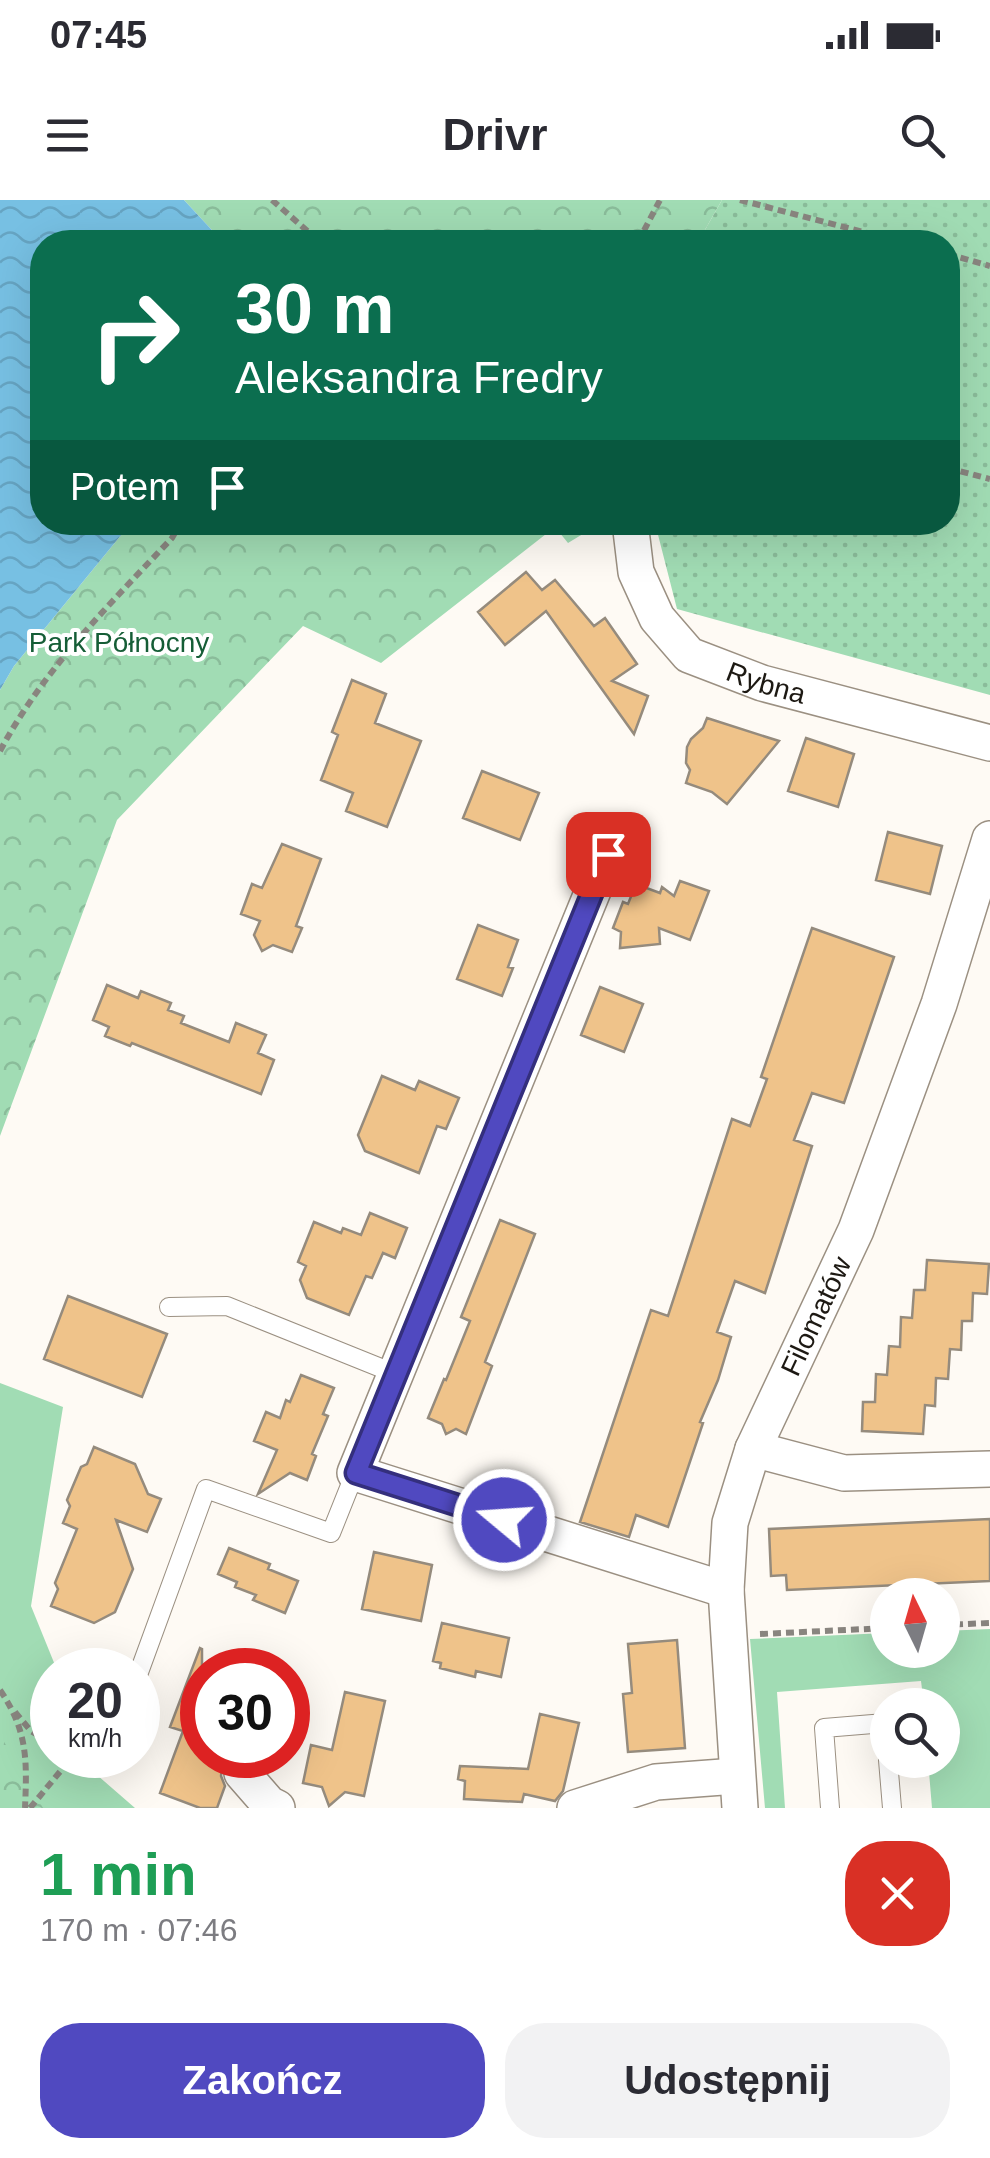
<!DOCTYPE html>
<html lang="pl">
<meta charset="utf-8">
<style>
:root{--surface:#fff;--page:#f2f2f3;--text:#2b2b33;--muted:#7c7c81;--accent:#5049c0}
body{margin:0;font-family:Helvetica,sans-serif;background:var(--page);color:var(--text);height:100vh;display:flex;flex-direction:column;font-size:38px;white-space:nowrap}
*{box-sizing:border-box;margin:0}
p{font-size:32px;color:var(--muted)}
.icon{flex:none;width:55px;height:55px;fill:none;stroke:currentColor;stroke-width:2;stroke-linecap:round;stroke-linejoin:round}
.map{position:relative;height:1608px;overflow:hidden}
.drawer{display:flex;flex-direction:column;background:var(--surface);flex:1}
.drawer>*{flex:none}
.top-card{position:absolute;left:30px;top:30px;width:930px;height:305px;border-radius:40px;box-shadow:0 10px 40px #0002;background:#0b6e4f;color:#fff;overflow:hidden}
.needle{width:65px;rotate:355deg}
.buttons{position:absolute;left:870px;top:1378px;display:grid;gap:20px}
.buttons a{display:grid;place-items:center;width:90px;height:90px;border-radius:50%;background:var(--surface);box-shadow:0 10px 40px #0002;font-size:50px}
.speed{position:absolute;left:30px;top:1448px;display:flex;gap:20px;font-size:50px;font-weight:700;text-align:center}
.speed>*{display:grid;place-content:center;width:130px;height:130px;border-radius:50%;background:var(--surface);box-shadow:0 10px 40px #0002;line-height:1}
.speed small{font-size:25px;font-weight:400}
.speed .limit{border:15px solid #d22;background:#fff;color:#111}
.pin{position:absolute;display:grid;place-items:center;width:85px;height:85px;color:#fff;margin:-42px;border-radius:20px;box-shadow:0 5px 15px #0006}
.me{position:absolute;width:110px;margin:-55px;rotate:288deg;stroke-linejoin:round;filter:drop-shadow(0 0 8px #0008)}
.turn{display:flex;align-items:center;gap:35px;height:210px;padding:0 40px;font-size:45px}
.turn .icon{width:130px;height:130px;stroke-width:2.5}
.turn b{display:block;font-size:70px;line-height:85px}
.then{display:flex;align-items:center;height:95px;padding:0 40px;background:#0003;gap:20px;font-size:38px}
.round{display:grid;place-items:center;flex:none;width:105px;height:105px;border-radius:40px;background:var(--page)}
.summary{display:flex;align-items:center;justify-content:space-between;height:170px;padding:0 40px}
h1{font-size:60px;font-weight:700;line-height:75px;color:#1e9e55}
.cta{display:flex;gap:20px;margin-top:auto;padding:20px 40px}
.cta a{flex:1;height:115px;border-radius:40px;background:var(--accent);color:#fff;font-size:40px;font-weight:700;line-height:115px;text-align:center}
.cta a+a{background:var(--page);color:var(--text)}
.status{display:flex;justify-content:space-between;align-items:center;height:70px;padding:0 50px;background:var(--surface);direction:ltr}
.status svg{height:28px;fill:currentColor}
header{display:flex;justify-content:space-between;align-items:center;height:130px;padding:0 40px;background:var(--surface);font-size:45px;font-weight:700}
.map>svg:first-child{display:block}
</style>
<div class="status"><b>07:45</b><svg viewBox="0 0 49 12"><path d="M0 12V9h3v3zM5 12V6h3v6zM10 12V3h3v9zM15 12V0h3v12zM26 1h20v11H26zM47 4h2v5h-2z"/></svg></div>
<header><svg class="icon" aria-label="menu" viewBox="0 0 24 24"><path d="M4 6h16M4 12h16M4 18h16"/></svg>Drivr<svg class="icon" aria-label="search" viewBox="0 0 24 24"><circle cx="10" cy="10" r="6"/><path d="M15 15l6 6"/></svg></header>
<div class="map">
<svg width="990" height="1608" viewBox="0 0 990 1608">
<defs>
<pattern id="forest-crowns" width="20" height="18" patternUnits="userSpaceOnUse" patternTransform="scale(2.5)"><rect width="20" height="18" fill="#a1dcb4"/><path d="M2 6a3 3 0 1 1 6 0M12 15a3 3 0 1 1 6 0" fill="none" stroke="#8abc9a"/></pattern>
<pattern id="garden-dots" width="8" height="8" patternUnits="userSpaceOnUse" patternTransform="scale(2.5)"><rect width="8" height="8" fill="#a1dcb4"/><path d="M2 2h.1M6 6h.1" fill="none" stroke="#8abc9a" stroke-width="1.8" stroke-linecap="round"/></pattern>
<pattern id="water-waves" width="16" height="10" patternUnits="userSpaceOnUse" patternTransform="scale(2.5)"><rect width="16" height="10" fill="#77c0e3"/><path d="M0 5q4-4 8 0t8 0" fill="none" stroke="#66a4c2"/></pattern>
</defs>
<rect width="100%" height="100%" fill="#fefaf4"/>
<path fill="#a1dcb4" d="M0,1183L63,1207L31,1406L57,1470H52V1555H74L135,1608H0Z
M990,1429V1608H932L928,1560H942V1505H924L921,1481L777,1492L785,1608H765L750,1439L887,1433L888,1450H942L943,1431Z"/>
<path fill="url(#forest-crowns)" d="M184,0H722L698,42H223Z
M131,323H601L568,343L555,327L381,463L303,426L117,620L0,936V490L14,466Z
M0,1535L43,1608H0Z"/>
<path fill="url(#garden-dots)" d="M722,0H990V495L677,409L655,323L948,322V42H698Z"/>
<path fill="url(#water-waves)" d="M0,0H184L223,42H42V322L131,323L14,466L0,490Z"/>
<path fill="#efc38a" stroke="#958b7d" stroke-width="2.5" d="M526,372L542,390L555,380L594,426L605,418L637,464L612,481L648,496L634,534L546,411L505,445L478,412Z
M352,480L386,494L375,523L421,541L387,627L346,611L353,593L321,580L338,535L332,532Z
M707,518L779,541L727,604L712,592L686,583L690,570L686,563L687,547L691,539L703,528Z
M806,538L854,554L838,607L788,591Z
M482,571L539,593L520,640L463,618Z
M888,632L942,646L930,694L876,680Z
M282,644L321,659L296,726L302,728L292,752L273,745L262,751L254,735L260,721L241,714L252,684L262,688Z
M680,681L709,691L690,740L659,728L660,744L620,748L621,732L613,728L623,702L628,704L636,684L660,693L662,687L674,696Z
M478,725L518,740L508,767L513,768L502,796L457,779Z
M812,728L894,757L844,903L812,893L794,940L812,946L765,1093L735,1081L717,1132L731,1137L718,1180L700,1222L703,1223L668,1327L636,1315L629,1337L580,1322L651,1110L668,1116L732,919L750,926L767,879L761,877Z
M107,785L138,798L141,791L171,803L168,810L184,816L181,823L229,842L236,823L266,835L258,853L274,860L261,894L152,851L132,843L130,846L105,836L109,827L93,820Z
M600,787L643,804L624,852L581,835Z
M382,876L415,890L419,881L459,898L446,929L437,926L419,973L365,951L358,935Z
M370,1013L407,1028L395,1058L383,1053L372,1078L366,1076L349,1115L307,1098L300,1080L306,1066L298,1062L314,1022L341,1033L343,1028L361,1035Z
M500,1020L535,1034L485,1162L492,1166L466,1234L456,1229L446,1234L442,1224L428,1218L444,1179L446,1180L470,1121L461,1117Z
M927,1060L989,1064L987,1094L973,1093L972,1121H962L961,1150L950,1149L948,1179L936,1178L935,1206L925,1205L923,1234L862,1231L863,1202H875L876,1174L887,1175L889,1146L900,1147L901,1117L912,1118L914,1090H925Z
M68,1096L167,1134L142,1197L44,1159Z
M301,1175L334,1188L323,1214L328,1216L312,1254L316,1256L307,1280L290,1273L258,1294L277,1250L254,1241L266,1212L280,1218L286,1200L290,1202Z
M94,1247L135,1264L148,1294L161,1299L147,1332L116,1320L133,1369L115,1412L94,1423L51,1406L58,1389L55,1383L77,1329L63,1323L70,1306L67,1300L81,1267L87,1264Z
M990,1319V1381L787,1390L786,1375L771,1376L769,1329Z
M229,1348L270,1364L268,1369L298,1381L285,1413L253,1400L256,1395L235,1387L237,1382L218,1374Z
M374,1352L432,1365L421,1421L362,1409Z
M442,1423L509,1438L501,1477L476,1471L475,1477L440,1468L441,1463L433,1461Z
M677,1440L685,1548L628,1552L623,1494L632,1493L628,1444Z
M200,1448L202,1449V1555H232L222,1567L221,1576L225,1586L217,1608H200L160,1593L183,1531L170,1527Z
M345,1492L385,1501L364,1596L345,1592L329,1606L322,1587L303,1583L311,1545L332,1550Z
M540,1514L579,1523L563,1591L555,1601L524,1594L522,1602L464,1599L465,1581L458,1579L460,1566L528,1569Z"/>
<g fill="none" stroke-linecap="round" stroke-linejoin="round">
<g stroke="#9b9082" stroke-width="20">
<path id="service" d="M169,1107L227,1106L396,1174
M138,1475L206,1289L331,1333L355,1273
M888,1560L892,1608
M830,1608L824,1528L885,1523L888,1555"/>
</g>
<g stroke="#9b9082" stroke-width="38">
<g id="minor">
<path id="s1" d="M630,322L636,372L657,418L689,455L762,483L990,543"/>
<path d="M608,654L355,1273L726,1390"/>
<path d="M753,1249L844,1273L990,1269"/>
<path d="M242,1573L269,1604L277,1608"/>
<path d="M575,1608L656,1582L736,1576"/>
<path id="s2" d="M740,1608L726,1390L730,1323L753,1249L856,1030L939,804L990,639"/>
</g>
</g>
<path stroke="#89857f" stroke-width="6" stroke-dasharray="8 5" stroke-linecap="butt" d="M272,0L320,42
M740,0L902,42
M638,42L660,0
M948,54L990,66
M948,268L990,279
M0,551C43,470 109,405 172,338L181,322
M942,1425L990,1423
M760,1434L888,1428
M0,1490C28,1531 27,1561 25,1608
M15,1512L31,1531L52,1543
M30,1608L68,1562L78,1555"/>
<use href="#service" stroke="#fff" stroke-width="18"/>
<use href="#minor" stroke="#fff" stroke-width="35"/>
</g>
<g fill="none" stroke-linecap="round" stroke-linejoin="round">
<g stroke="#342f7d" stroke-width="25">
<path id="route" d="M504,1320L356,1273L608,654"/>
</g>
<use href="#route" stroke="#5049c0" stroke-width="18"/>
</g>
<g text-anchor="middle" stroke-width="8" stroke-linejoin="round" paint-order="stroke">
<g font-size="28" fill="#155d36" stroke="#fff">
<text x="119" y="452">Park Północny</text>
</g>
<g font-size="28" fill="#1d1913" stroke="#fff">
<text dy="10" stroke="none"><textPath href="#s1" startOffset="232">Rybna</textPath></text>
<text dy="10" stroke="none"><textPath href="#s2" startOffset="510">Filomatów</textPath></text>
</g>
</g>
</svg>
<div class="buttons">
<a><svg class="needle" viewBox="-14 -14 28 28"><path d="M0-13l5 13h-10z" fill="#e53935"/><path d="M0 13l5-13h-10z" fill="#7c7c81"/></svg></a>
<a><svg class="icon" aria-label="search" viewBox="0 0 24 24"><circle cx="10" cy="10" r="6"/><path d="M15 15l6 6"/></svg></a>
</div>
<div class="speed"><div>20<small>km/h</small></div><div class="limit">30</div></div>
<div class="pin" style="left:608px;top:654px;background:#d93025"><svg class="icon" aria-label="arrive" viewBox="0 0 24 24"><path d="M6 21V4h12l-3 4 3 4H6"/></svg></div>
<svg class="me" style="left:504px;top:1320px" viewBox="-20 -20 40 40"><circle r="17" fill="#5049c0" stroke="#fff" stroke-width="3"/><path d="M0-11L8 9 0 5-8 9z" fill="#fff"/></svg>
<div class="top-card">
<div class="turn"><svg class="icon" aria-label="right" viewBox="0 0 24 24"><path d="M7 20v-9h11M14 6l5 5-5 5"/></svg><div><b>30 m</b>Aleksandra Fredry</div></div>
<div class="then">Potem<svg class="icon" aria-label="arrive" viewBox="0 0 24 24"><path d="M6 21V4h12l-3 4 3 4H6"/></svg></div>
</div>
</div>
<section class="drawer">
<div class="summary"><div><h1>1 min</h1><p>170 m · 07:46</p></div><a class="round" style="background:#d93025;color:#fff"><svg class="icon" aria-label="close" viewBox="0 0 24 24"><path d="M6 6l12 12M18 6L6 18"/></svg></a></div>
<div class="cta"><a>Zakończ</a><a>Udostępnij</a></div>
</section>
